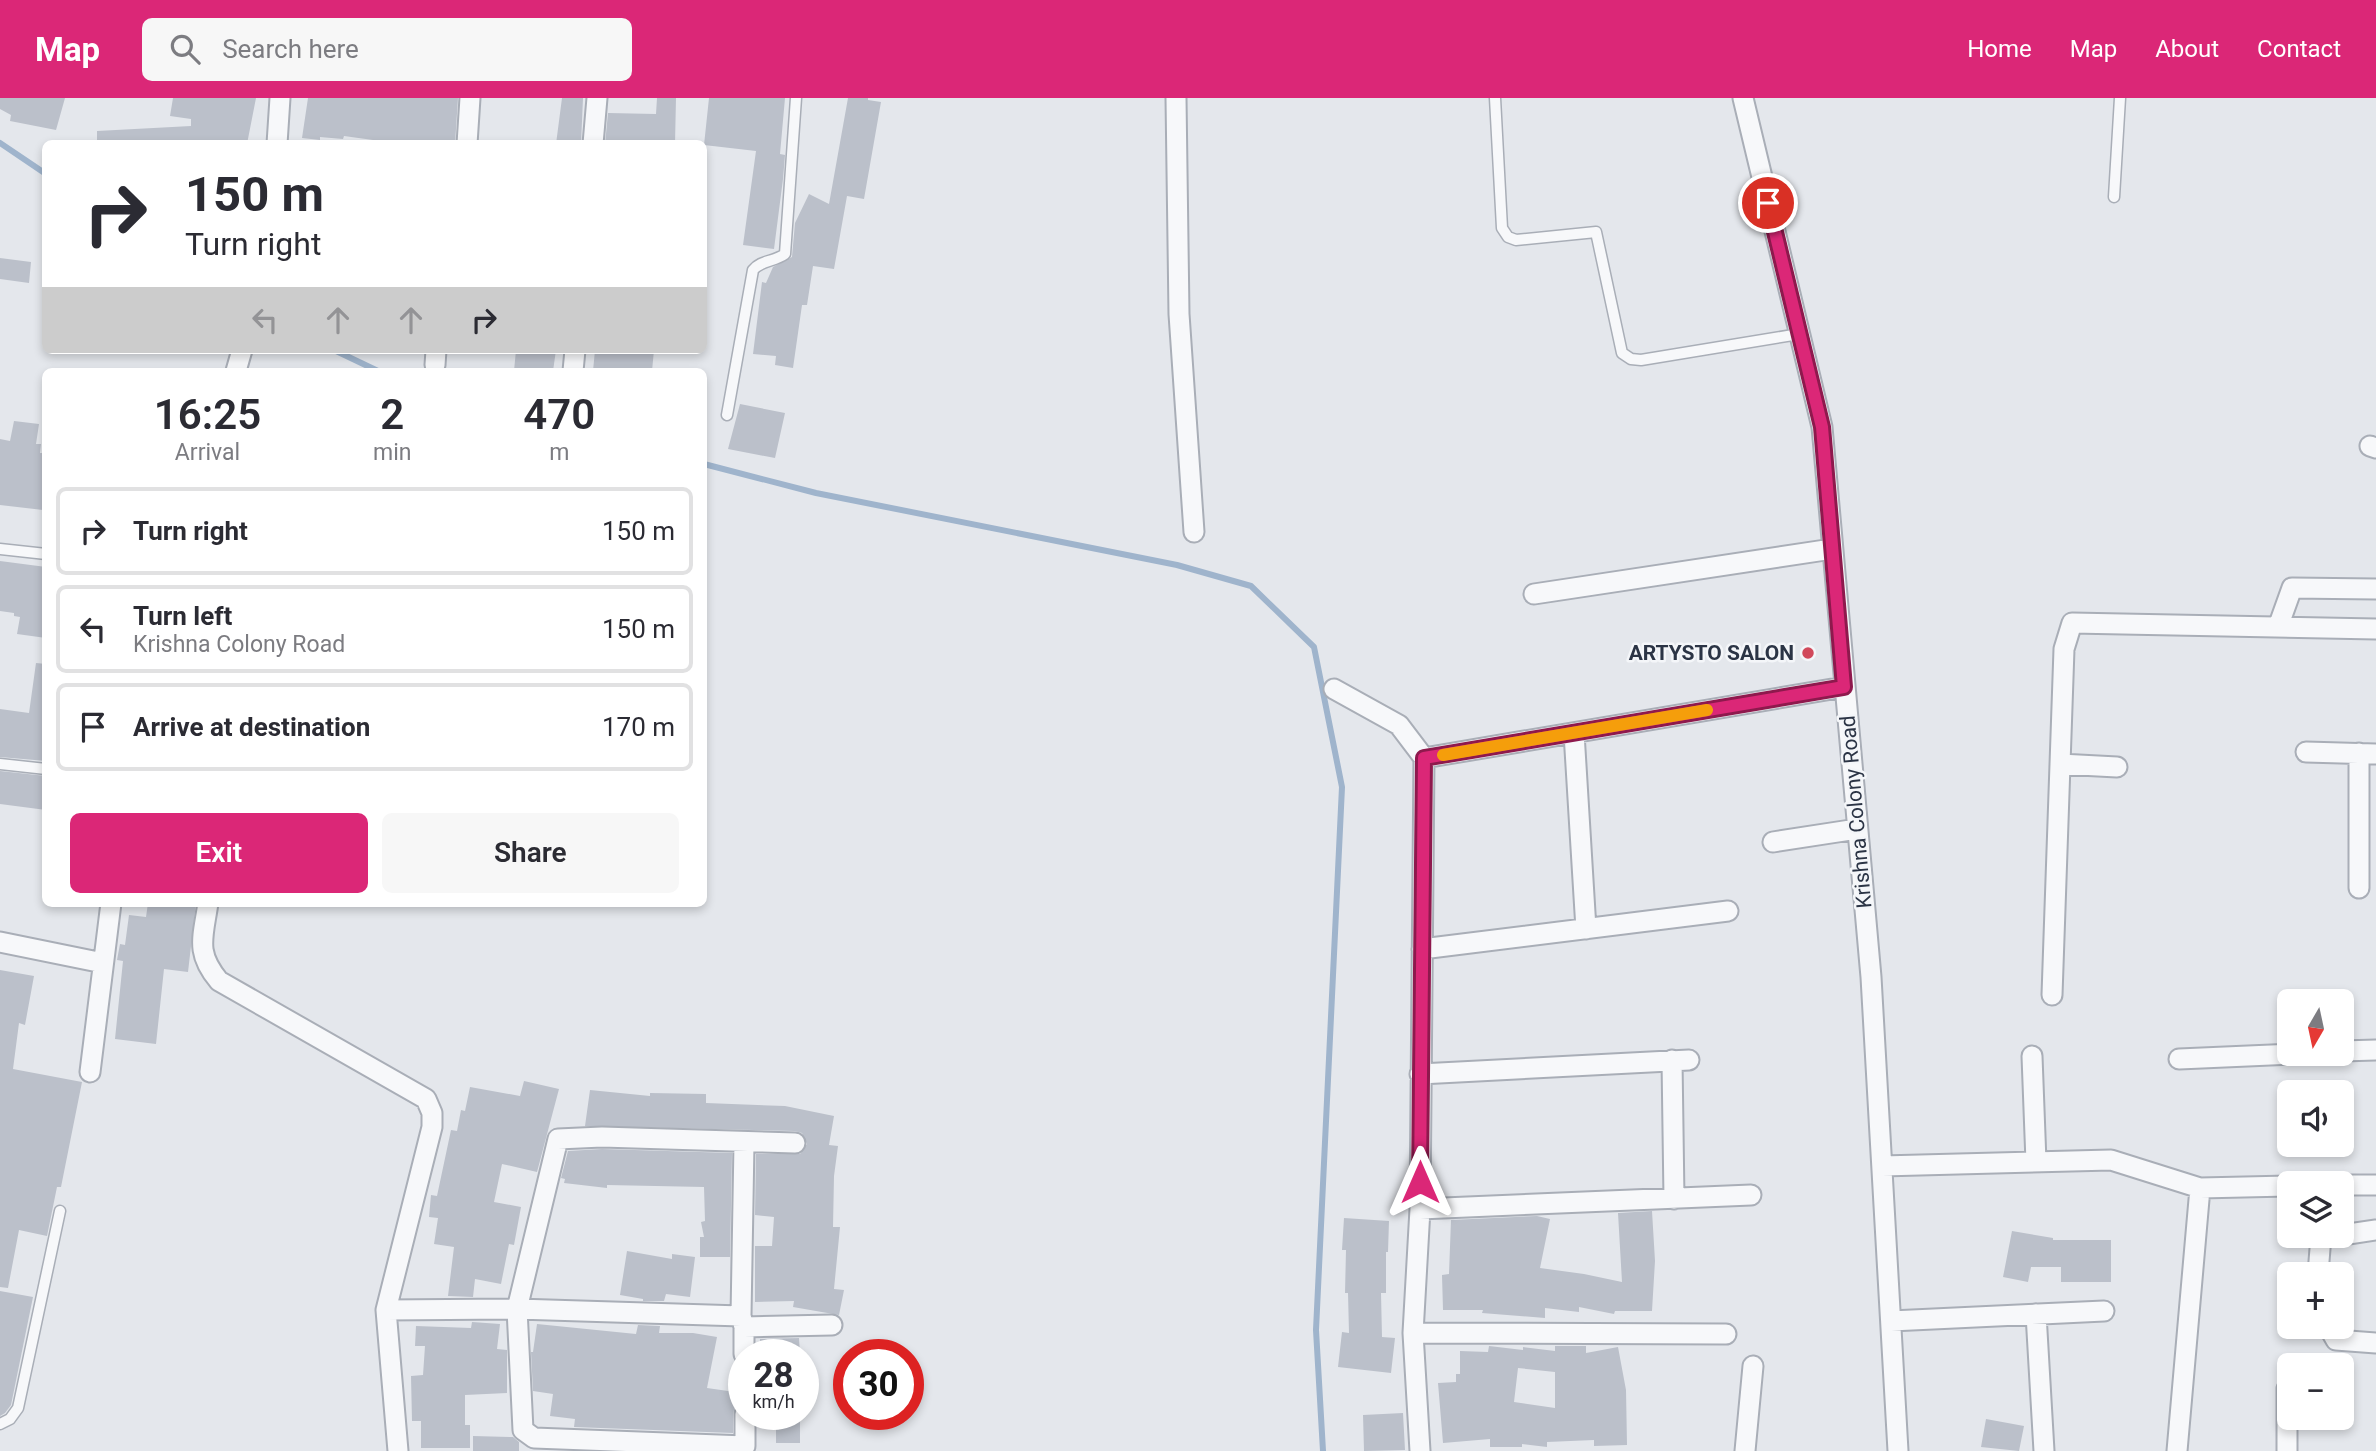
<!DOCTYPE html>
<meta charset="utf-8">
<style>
:root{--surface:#fff;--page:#f7f7f7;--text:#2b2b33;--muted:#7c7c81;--line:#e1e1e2;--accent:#db2777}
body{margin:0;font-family:Roboto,sans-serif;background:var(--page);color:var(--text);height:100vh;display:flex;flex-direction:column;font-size:26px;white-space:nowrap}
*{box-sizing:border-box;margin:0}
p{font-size:23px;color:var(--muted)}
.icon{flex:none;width:38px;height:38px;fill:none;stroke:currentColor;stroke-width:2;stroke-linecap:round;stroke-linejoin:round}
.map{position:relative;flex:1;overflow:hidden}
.panel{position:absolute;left:42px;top:270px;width:665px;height:539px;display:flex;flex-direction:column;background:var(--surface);border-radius:10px;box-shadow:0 4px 10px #0003}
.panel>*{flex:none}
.guide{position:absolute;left:42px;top:42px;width:665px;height:214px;border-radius:10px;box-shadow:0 4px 10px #0003;background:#fff;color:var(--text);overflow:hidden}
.needle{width:46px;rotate:189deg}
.fabs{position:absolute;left:2277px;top:891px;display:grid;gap:14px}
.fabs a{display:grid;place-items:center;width:77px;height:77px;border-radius:10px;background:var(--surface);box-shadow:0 4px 10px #0003;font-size:35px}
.speed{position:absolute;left:728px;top:1241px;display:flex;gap:14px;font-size:35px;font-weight:700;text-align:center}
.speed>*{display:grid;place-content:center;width:91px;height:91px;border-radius:50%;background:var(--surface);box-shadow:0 4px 10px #0003;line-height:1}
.speed small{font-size:18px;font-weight:400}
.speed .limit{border:10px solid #d22;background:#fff;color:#111}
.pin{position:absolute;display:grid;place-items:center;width:60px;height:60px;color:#fff;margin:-30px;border:4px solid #fff;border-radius:50%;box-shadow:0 2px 7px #0007}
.me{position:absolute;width:77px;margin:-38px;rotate:0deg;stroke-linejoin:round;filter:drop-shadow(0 0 5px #0008)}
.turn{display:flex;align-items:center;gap:24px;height:147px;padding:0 28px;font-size:32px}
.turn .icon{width:91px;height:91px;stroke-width:2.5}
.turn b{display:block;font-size:49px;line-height:60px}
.lanes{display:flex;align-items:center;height:66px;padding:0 28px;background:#0003;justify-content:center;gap:35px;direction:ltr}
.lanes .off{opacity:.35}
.eta{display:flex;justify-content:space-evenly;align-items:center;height:119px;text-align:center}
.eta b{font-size:42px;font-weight:600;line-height:49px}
.action{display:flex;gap:14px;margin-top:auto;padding:14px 28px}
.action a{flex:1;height:80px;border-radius:10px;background:var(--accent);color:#fff;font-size:28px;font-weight:600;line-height:80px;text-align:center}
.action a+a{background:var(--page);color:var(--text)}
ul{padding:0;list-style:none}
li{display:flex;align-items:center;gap:21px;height:88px;margin:0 14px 10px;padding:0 14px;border:4px solid var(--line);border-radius:10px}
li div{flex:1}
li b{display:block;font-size:26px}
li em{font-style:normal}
header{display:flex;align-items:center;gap:42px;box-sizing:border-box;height:98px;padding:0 35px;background:var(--accent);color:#fff}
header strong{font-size:33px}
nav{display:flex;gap:38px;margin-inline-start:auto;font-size:24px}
.search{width:490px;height:63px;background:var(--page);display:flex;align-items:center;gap:18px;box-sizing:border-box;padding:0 24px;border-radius:10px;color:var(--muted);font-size:26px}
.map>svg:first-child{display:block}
</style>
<header>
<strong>Map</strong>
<div class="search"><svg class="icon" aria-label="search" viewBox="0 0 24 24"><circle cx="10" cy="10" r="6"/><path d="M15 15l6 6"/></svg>Search here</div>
<nav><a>Home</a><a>Map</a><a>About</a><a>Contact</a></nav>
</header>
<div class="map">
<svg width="2376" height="1353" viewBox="0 0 2376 1353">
<rect width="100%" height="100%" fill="#e4e7ec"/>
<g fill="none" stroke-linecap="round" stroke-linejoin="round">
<path stroke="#9fb4cc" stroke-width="6" d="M0,45L46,76
M334,252L378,273
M704,366L816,395L1177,467L1251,488L1314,549L1342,689L1316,1232L1323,1353"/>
</g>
<path fill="#bbc0ca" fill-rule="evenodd" d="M0,0H65L56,32L10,23L11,17L0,11Z
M173,0H256L247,46H97V33L191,28V21L170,18Z
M308,0H458L455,46H402L344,38L343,41L320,39V42L302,40Z
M562,0H583L581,46H556Z
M657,0H676L675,46H605L608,15L656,16Z
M709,0H785L780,56L785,57L783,81L774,151L743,147L756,53L704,47Z
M848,0H868V2L881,4L864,101L847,98L834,171L813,168L807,207H802L793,270L775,267L776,258L753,256L762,184L766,185L773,169L792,159L795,125L809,96L829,106Z
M0,160L31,164L29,185L0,181Z
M516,252H556L553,273H514Z
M595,252H654L652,273H593Z
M740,306L785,315L775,360L728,351Z
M14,323L39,326L36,346H41L40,355H46L43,412L0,407V341L10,343Z
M0,463L46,469V540L17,536L20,519L14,518V515L0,513Z
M36,565L46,566V663L0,659V611L29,615Z
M0,673L46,678V712L0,706Z
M148,805H196L188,874L164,871L156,946L115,941L123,863L117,862L120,846L125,847L129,817L146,819Z
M0,872L34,878L25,927L19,925L13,971L82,984L61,1089H57L47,1138L19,1132L8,1190L0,1189Z
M524,983L559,991L537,1074L502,1066L494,1104L521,1109L514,1147L509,1146L501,1186L475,1181L473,1199L448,1198L454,1149L434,1146L438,1120L429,1119L431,1097L437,1098L451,1032L457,1033L461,1012L465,1013L470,989L520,998Z
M590,992L650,998V995L706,996V1005L785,1008L834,1018L829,1047L838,1048L834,1078L833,1129H840L834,1191L844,1192L839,1217L793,1209L794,1203L755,1204V1148H772L774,1119L755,1117L756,1056H800L807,1046L802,1035L795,1033L585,1028Z
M602,1051L732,1055L730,1159H700V1139H704L701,1124L705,1123L704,1089L607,1087V1090L564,1085L565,1081L561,1080L568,1053Z
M1652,1113L1655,1163L1652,1213H1615L1614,1216L1579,1209V1214L1545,1210V1220L1482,1215L1483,1212H1443L1442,1177L1449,1176L1451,1122L1537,1118L1550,1121L1540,1170L1584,1176L1622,1184L1618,1115Z
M1344,1120L1389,1123L1388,1154H1386V1195H1381L1382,1239L1395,1240L1391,1275L1338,1269L1342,1234L1349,1235L1348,1195H1345L1346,1152H1342Z
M2012,1133L2053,1140V1142H2111V1184H2061V1169H2031L2028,1184L2003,1179Z
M627,1153L672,1161V1156L695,1159L690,1199L666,1196L664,1203H643V1201L620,1197Z
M0,1193L33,1199L11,1307L5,1315L0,1318Z
M472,1224L500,1226L497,1251L507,1252V1295L465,1297V1327H470V1350H421V1323H412L411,1278L423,1277L425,1248H415L416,1228L471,1230Z
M537,1226L636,1236L638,1227L660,1228L659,1235H693L717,1239L707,1290L742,1295L741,1305L735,1309L733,1315V1335L574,1329L575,1321L550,1318L553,1296L533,1293L531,1254H533Z
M799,1240L800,1256H760V1241Z
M1489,1248L1523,1252V1249L1555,1253V1248H1586V1255L1618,1249L1626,1292L1627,1347L1594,1348V1342L1547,1344V1349L1522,1346V1349H1490V1341L1443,1345L1438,1285L1456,1284V1276H1460V1253L1488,1254ZM1518,1270L1555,1274V1310L1514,1304Z
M1403,1315L1405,1352L1364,1353L1363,1317Z
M776,1321H800V1345H776Z
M1986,1321L2024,1328L2019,1353L1981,1349Z
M473,1338L513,1339L519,1344V1353H473Z"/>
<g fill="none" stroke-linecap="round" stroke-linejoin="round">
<g stroke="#a9aeb7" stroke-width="13">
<path id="lane" d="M1495,0L1502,130L1508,139L1516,142L1596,134L1622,255L1631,261L1641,262L1799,236
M2114,99L2120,0
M727,317L753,172C761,162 774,164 785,156L796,0
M0,451L46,456
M0,666L46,671
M0,1326L10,1321L18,1310L60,1113"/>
</g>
<g stroke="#a9aeb7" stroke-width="23">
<path id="street" d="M1176,0L1179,216L1194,434
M1743,0L1822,329L1871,879L1898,1353
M277,46L280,0
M467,46L470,0
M593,46L597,0
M435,267L436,252
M236,273L242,252
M573,273L575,252
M2370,348L2376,350
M1534,496L1832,451
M2278,529L2292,490L2376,491
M1334,591L1399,627L1424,660
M1574,635L1586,831
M2306,654L2376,656
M2060,666L2117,669
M1773,744L1857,731
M2359,790V655
M208,805C203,840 195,854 219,883L426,1001L432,1015V1029L386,1212L398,1353
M0,844L103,865
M1422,851L1728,813
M2052,897L2064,551L2072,525L2376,531
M2342,953L2376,952
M2032,958L2036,1064
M2179,961L2293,956
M1672,962L1674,1101
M90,974L111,805
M1420,976L1689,962
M1882,1068L2111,1062L2200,1090L2289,1088
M2342,1087H2376
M1420,1111L1751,1097
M2342,1137L2376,1132
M2318,1176L2321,1138
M386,1212L517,1211L741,1218L744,1229L832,1227
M2036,1216L2044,1353
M741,1218L744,1045
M1891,1223L2104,1213
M2328,1228L2336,1242L2376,1245
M744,1229V1256
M1413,1235L1726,1236
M2287,1291V1353
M745,1316V1348L534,1340L523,1332L517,1211L558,1041L602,1039L795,1045
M1420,1353L1413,1235L1420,1111L1424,660L1844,589
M1745,1353L1753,1268
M2177,1353L2200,1090"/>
</g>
<use href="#lane" stroke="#f7f8fa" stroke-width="10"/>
<use href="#street" stroke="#f7f8fa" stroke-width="19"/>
</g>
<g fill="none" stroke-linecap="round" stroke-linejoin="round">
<g stroke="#8e194d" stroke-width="18">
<path id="route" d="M1420,1084L1424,660L1844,589L1822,329L1768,105"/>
</g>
<use href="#route" stroke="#db2777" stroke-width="12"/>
<path stroke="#f59e0b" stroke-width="12" d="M1443,657L1707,612"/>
</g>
<circle fill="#d1495b" stroke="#f4f6f9" stroke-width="2.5" cx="1808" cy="555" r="7"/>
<g text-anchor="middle" stroke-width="5" stroke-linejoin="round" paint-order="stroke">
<g font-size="21" font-weight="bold" fill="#2b3445" stroke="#f4f6f9" text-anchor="end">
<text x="1794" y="562">ARTYSTO SALON</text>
</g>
<g font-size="21" fill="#2b3445" stroke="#f4f6f9">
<text transform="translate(1856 714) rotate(-95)" y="7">Krishna Colony Road</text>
</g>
</g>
</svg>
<div class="fabs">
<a><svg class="needle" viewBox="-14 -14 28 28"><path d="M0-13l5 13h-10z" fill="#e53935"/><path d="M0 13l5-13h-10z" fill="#7c7c81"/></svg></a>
<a><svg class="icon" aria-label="sound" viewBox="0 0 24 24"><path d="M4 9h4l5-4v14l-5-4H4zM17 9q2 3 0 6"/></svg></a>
<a><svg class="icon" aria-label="layers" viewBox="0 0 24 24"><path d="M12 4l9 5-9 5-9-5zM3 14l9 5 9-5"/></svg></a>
<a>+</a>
<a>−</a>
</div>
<div class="speed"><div>28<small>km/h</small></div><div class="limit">30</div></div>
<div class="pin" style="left:1768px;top:105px;background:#d93025"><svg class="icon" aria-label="arrive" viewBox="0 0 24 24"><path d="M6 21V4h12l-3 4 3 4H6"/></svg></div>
<svg class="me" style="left:1420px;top:1084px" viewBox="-20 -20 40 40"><path d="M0-17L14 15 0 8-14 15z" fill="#db2777" stroke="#fff" stroke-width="4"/></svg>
<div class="guide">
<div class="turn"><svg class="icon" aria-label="right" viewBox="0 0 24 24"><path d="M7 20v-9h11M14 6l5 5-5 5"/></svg><div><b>150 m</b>Turn right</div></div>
<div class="lanes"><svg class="icon off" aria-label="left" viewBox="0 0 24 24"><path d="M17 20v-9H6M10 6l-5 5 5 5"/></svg><svg class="icon off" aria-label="ahead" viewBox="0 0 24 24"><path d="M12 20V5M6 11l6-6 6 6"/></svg><svg class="icon off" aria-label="ahead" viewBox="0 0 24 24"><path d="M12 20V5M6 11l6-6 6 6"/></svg><svg class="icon" aria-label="right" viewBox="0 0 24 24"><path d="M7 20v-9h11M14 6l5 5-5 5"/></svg></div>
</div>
<section class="panel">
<div class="eta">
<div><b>16:25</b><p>Arrival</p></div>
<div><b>2</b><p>min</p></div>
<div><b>470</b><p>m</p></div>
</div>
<ul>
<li><svg class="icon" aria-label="right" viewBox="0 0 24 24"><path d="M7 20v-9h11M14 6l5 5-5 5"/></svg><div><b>Turn right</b></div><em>150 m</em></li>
<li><svg class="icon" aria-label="left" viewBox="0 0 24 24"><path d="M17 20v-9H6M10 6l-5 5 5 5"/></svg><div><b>Turn left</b><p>Krishna Colony Road</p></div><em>150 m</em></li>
<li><svg class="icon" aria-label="arrive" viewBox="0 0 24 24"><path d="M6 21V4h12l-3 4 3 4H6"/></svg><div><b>Arrive at destination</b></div><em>170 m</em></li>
</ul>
<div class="action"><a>Exit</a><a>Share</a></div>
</section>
</div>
